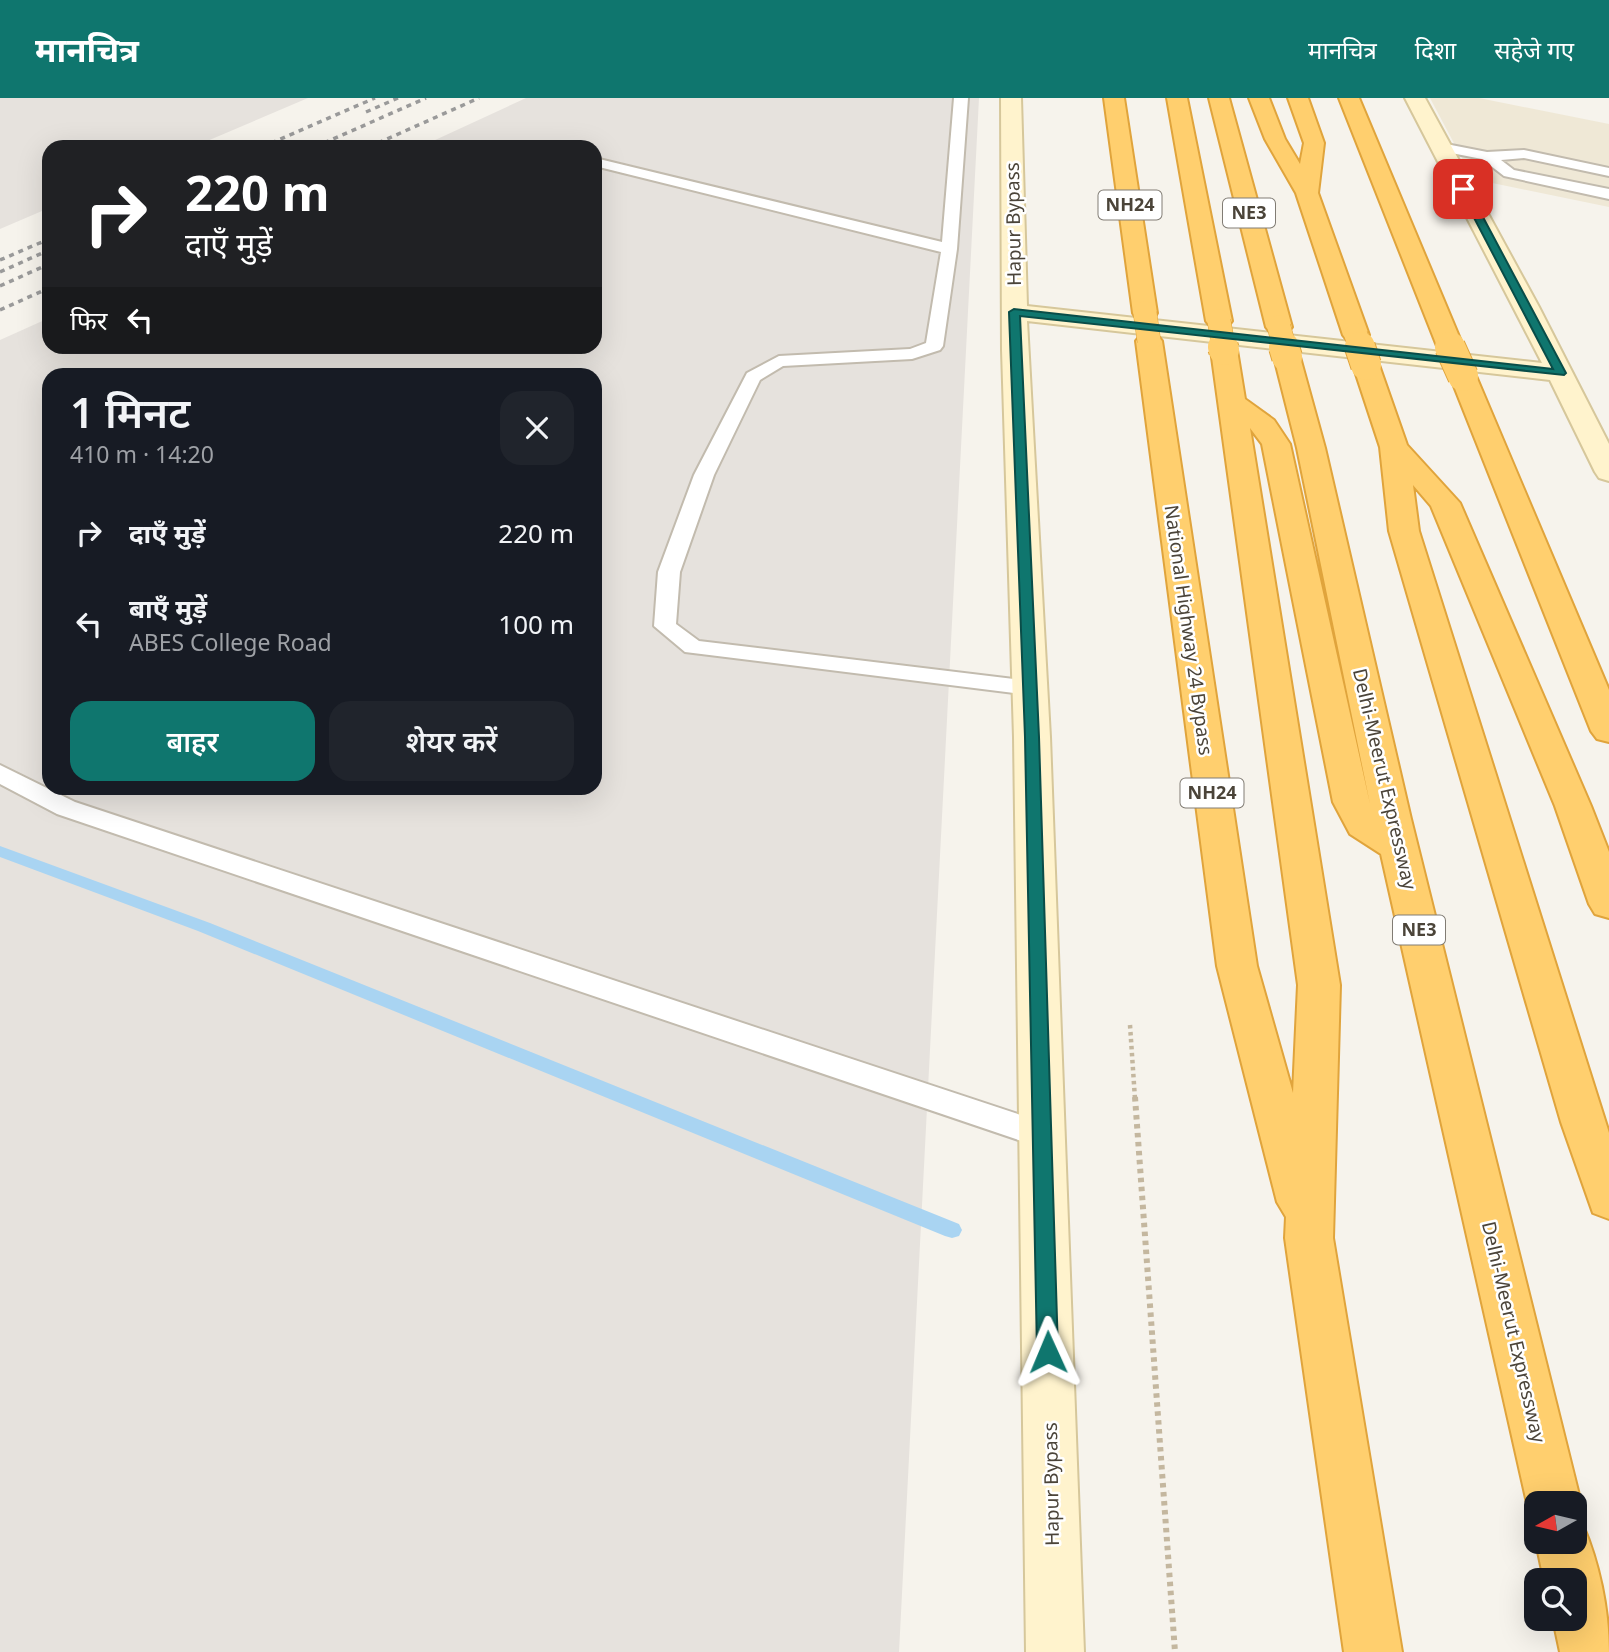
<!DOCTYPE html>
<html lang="hi">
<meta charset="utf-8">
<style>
:root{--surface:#171b24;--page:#20242c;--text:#f1f3f6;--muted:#9ea1a6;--accent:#0f766e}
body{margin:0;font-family:"Noto Sans","Noto Sans Devanagari",sans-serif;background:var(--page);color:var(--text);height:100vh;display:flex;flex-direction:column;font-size:26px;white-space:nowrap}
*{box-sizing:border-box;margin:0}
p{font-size:23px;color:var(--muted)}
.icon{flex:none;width:38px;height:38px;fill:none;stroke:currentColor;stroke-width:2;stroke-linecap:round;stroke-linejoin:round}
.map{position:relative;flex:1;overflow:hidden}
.details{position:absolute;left:42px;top:270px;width:560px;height:427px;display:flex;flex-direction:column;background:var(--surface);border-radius:21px;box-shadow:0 7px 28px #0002}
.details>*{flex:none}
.banner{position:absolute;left:42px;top:42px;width:560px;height:214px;border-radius:21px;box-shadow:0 7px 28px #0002;background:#202124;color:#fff;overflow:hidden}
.needle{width:46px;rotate:262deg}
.controls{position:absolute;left:1524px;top:1393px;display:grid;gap:14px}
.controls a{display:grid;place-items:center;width:63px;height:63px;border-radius:14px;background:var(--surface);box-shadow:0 7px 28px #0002;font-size:35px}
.pin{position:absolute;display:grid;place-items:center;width:60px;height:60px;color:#fff;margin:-30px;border-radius:14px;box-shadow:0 4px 10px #0006}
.me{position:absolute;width:77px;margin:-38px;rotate:359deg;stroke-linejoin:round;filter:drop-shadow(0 0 5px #0008)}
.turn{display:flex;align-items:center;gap:24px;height:147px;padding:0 28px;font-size:32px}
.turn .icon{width:91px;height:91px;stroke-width:2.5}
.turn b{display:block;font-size:49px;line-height:60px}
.then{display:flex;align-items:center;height:66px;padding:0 28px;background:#0003;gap:14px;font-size:26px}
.round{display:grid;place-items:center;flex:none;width:74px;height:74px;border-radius:21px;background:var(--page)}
.overview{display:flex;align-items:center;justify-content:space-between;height:119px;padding:0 28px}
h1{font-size:42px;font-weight:600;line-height:52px}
.button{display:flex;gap:14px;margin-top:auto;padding:14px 28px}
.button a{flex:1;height:80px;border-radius:21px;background:var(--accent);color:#fff;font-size:28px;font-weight:600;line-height:80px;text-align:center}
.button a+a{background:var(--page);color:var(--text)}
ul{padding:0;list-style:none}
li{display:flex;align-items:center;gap:21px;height:91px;padding:0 28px}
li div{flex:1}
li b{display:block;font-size:26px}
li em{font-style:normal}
header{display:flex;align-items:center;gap:42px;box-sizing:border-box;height:98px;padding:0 35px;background:var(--accent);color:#fff}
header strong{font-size:33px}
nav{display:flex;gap:38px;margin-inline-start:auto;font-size:24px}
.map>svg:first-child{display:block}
</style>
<header>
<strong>मानचित्र</strong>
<nav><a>मानचित्र</a><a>दिशा</a><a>सहेजे गए</a></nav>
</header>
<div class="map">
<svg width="1609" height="1554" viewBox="0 0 1609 1554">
<rect width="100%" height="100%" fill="#f6f3ec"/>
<path fill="#e6e2dd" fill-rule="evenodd" d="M0,0H308L193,49H49V110L0,131Z
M526,0H979L899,1554H0V242L49,220V248H595V49H420ZM49,276H595V690H49Z"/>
<path fill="#efe8d6" d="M1430,0H1479L1609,26V109L1473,81Z"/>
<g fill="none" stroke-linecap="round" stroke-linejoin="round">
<path fill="#a9d4f2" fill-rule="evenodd" d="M0,748L210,825L959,1126L962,1132L959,1138L952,1140L945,1138L198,833L0,759Z"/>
<g stroke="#c2bbae" stroke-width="4">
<path id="lane" d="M954,0H968L957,151L943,248L940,252L912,261L783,268L760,282L714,377L680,474L676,526L699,543L1030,583L1038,585L1042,590L1038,595L1030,597L685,554L654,528L658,474L694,377L747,275L779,258L910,251L926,245L941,154L595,68V60L942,144Z
M1441,45L1487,54L1524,52L1609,70V78L1524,60L1501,62L1514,72L1609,91V101L1504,78L1482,61L1436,52V46Z
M0,667L75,704L1042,1024L1053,1028L1057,1037L1053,1046L1042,1050L57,716L0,686Z"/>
</g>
<g stroke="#d6c79b" stroke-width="4">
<path id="secondary" d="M1001,0H1021L1027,208L1542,265L1405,0H1425L1539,209L1609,346V383L1599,380L1595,374L1550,282L1027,223L1050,639L1084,1554H1026L1014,639L1002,252Z"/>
</g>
<g stroke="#e0a43c" stroke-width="4">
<path id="highway" d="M1104,0H1124L1157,215L1154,220L1145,222L1136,220L1133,215Z
M1167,0H1187L1232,223L1228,228L1219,231L1210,228L1206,223Z
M1209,0H1229L1292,229L1288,234L1279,237L1270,234L1266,229Z
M1249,0H1269L1285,41L1300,66L1304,45L1288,0H1308L1324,45L1318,95L1369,237L1365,242L1356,245L1347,242L1343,237L1296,95L1265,41Z
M1339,0H1359L1463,248L1459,253L1450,256L1441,253L1437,248Z
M1149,235L1158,238L1162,243L1257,868L1293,995L1298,887L1211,252L1215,247L1224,244L1233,247L1237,252L1245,301L1274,322L1290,346L1370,706L1297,350L1274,259L1278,253L1287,251L1296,253L1300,259L1325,350L1411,721L1581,1405L1575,1419V1405H1536V1425L1527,1405L1381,756L1350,736L1333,704L1262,346L1250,330L1340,887L1333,1140L1402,1554H1344L1285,1140L1286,1119L1277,1104L1217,868L1136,243L1140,238Z
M1366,259L1375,261L1379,267L1407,347L1460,405L1591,708L1609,754V820L1595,816L1589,806L1555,708L1431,408L1413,387L1419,433L1609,1035V1121L1593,1115L1561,1024L1389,433L1380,349L1353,267L1357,261Z
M1463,270L1472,272L1476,278L1609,592V644L1597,641L1591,633L1450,278L1454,272Z
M1575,1422L1582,1425C1599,1464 1609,1511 1609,1554H1560L1553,1521H1575V1482H1544L1536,1444H1575Z"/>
</g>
<path stroke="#c4b79f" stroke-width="4.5" stroke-dasharray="3.5 3.5" stroke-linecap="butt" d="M1130,927L1135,1001"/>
<path stroke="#c4b79f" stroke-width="6" stroke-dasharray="4.5 4.5" stroke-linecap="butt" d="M1135,999L1175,1554"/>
<use href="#lane" fill="#fff" fill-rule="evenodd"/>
<use href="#secondary" fill="#fff3cd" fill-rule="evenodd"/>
<use href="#highway" fill="#ffcf6e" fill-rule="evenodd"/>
<path stroke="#9a9a9a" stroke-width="3.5" stroke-dasharray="5 5" stroke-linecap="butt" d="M366,14L398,0
M262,49L375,0
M315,49L426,0
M369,49L479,0
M0,162L49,141
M0,174L49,152
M0,188L49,166
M0,212L49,190"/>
<g stroke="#e0a43c" stroke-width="24" stroke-linecap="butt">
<path id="highway-bridge-far1" d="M1145,215L1149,243
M1219,223L1224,251
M1279,229L1285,251
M1356,237L1361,251
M1450,248L1451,251"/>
</g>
<g stroke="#e0a43c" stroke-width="32" stroke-linecap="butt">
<path id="highway-bridge" d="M1223,249L1224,252
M1284,249L1287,259
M1360,249L1366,267
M1450,249L1463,278"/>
</g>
<use href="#highway-bridge-far1" stroke="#ffcf6e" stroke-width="23"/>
<use href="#highway-bridge" stroke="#ffcf6e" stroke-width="30"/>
</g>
<path fill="#0f766e" stroke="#0a4d48" stroke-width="2" d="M1463,88L1468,91L1566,275L1564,277L1020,218L1039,639L1058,1254L1055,1261L1048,1264L1040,1261L1037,1254L1025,639L1009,214L1014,211L1553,271L1459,91Z"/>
<g text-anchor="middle" stroke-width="5" stroke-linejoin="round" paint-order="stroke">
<g fill="#fff" stroke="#817c74" stroke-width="2">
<rect x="1098.5" y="92.5" width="63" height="29" rx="5"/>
<rect x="1223" y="100.5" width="52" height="29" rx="5"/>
<rect x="1180.5" y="680.5" width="63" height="29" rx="5"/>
<rect x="1393" y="817.5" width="52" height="29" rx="5"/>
</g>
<g font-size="18" font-weight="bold" fill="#4b4439">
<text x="1130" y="113">NH24</text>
<text x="1249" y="121">NE3</text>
<text x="1212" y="701">NH24</text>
<text x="1419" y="838">NE3</text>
</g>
<g font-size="19" fill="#4b4439" stroke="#fff">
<text transform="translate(1013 126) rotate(-91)" y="7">Hapur Bypass</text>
<text transform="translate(1189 532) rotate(82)" y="7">National Highway 24 Bypass</text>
<text transform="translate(1385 681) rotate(77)" y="7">Delhi-Meerut Expressway</text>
<text transform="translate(1514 1234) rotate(77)" y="7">Delhi-Meerut Expressway</text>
<text transform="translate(1051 1386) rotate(-91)" y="7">Hapur Bypass</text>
</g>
</g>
</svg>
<div class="controls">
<a><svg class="needle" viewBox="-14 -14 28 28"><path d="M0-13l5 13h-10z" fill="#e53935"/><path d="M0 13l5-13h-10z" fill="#9ea1a6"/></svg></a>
<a><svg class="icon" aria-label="search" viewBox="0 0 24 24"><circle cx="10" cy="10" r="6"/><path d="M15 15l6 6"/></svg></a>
</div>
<div class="pin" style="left:1463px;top:91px;background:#d93025"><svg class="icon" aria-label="arrive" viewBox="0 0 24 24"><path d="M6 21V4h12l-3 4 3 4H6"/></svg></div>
<svg class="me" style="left:1048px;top:1254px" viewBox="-20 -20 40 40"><path d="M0-17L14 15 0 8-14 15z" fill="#0f766e" stroke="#fff" stroke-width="4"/></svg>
<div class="banner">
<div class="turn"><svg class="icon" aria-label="right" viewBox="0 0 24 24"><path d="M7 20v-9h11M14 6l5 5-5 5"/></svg><div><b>220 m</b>दाएँ मुड़ें</div></div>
<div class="then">फिर<svg class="icon" aria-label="left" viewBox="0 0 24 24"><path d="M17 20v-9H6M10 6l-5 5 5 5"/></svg></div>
</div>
<section class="details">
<div class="overview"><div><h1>1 मिनट</h1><p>410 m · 14:20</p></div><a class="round"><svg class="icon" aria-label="close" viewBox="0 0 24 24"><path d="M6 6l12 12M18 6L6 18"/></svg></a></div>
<ul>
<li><svg class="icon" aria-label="right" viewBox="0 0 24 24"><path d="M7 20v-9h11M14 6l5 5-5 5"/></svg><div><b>दाएँ मुड़ें</b></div><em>220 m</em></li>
<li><svg class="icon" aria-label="left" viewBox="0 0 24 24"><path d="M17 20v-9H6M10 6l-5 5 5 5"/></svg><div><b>बाएँ मुड़ें</b><p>ABES College Road</p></div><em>100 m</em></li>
</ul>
<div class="button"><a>बाहर</a><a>शेयर करें</a></div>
</section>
</div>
